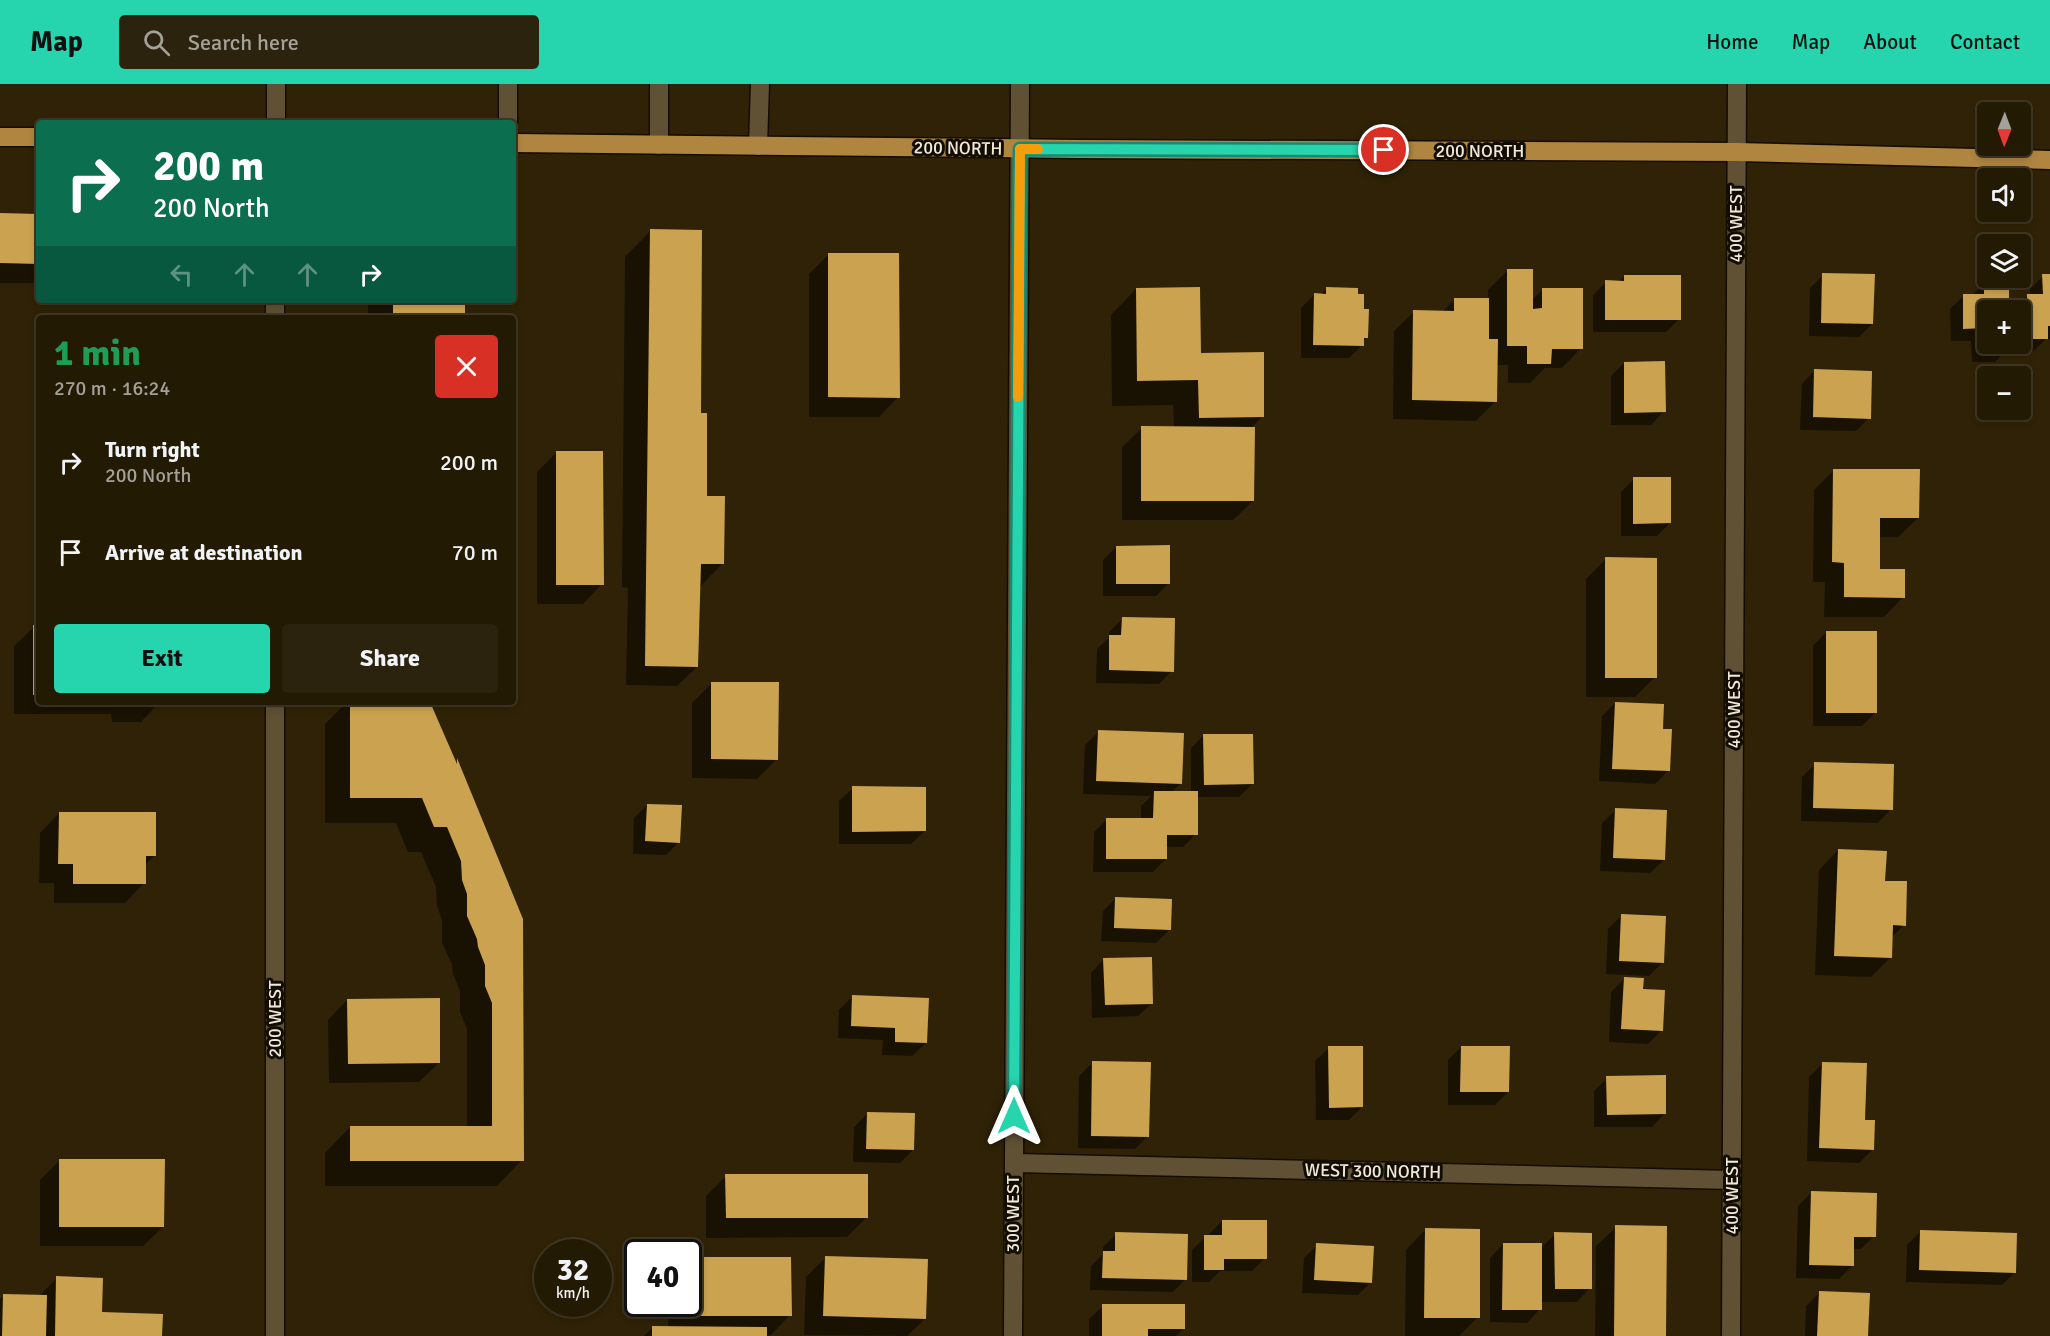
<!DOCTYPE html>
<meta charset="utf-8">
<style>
:root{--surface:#231a04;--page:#2b230e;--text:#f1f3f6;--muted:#a3a19a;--line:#403826;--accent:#26d5ae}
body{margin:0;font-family:Signika,sans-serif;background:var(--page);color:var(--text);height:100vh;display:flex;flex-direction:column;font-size:22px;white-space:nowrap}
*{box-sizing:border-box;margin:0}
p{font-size:20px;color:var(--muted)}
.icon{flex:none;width:33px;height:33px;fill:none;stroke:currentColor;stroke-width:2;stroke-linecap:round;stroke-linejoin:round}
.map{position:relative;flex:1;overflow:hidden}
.drawer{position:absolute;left:36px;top:231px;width:480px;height:390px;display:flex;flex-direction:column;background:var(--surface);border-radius:6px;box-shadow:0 3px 9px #0003,0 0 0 2px var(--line)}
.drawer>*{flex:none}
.banner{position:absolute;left:36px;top:36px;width:480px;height:183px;border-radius:6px;box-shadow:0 3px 9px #0003,0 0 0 2px var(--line);background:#0b6e4f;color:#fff;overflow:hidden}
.needle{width:39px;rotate:181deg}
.controls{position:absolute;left:1977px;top:18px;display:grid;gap:12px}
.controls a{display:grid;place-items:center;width:54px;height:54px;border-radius:6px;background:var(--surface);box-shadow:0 3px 9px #0003,0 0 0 2px var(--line);font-size:30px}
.speed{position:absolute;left:534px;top:1155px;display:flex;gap:12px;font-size:30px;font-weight:700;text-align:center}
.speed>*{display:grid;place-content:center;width:78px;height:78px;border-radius:50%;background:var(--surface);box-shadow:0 3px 9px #0003,0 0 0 2px var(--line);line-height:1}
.speed small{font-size:15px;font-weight:400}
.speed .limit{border:3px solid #111;border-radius:9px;background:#fff;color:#111}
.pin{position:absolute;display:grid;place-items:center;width:51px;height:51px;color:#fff;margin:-26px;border:3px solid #fff;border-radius:50%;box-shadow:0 2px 6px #0007}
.me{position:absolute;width:66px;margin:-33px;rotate:0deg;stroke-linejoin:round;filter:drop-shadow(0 0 4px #0008)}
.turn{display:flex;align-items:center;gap:21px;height:126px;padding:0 18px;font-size:27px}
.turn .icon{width:78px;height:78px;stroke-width:2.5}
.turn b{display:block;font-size:42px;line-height:51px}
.lanes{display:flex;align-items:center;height:57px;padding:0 18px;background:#0003;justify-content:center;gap:30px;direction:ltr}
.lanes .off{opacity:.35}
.round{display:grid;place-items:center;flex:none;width:63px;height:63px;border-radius:6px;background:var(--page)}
.headline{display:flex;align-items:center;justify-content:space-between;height:102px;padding:0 18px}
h1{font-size:36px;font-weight:700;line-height:45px;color:#1e9e55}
.action{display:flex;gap:12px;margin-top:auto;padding:12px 18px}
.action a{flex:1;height:69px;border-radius:6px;background:var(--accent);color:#111;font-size:24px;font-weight:700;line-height:69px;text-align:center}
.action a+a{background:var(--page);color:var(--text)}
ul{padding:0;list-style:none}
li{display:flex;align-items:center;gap:18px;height:90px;padding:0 18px}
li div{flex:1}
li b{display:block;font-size:22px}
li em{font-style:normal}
header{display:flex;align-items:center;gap:36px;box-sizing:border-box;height:84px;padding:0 30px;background:var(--accent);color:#111}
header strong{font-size:28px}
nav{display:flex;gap:33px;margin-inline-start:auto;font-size:21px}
.search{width:420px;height:54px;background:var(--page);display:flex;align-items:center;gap:15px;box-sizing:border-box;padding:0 21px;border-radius:6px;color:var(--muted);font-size:22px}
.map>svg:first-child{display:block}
</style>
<header>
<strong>Map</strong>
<div class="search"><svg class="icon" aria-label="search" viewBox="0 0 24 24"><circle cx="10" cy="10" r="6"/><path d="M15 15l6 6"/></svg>Search here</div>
<nav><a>Home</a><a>Map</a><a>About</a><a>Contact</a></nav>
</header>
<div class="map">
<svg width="2050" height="1252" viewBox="0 0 2050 1252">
<rect width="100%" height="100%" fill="#2f2206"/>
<path fill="#0007" d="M0,131H39V199H0Z
M650,147L699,330L705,413L723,479L699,504L697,583L677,602L626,601L628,504L622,503L625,173Z
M829,170L898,313L879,333H809V190Z
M1508,186L1532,216L1542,206L1581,264L1562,284H1545L1530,299H1508V281H1496V317L1476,337L1393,335L1394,247L1414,228H1442L1455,215H1488V206Z
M1823,191L1872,240L1859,253L1809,252L1810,204Z
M1624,192L1679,235L1666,248H1593V211L1606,198H1619Z
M2043,192H2050V255H2046L2033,267H2015L2014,260H2020V226H2014V225L2027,212H2030V205Z
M1984,200H2008V226H1988V260H2008V264L1995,278H1972L1971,257H1951L1950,225L1964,212L1972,211Z
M1327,204L1357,212L1363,226L1367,253L1363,258L1362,261L1349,274H1301V224L1314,211H1320Z
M1136,205L1263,332L1250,345L1253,417L1233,436H1122V363L1142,344H1174L1173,321L1112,322L1111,231Z
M368,216H464V234H368Z
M1624,279L1664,327L1651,341H1611V292Z
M1815,286L1869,334L1856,347L1800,346L1802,300Z
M557,368L602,500L583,520H537V388Z
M1834,386L1918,434L1898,453H1879L1878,486L1903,513L1884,533H1824L1825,498H1813L1814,406Z
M1634,395L1670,439L1657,452H1621V408Z
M1116,463L1169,499L1156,512H1103V476Z
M1606,475L1655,593L1635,613H1586V495Z
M1122,535L1172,587L1159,600L1096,599L1097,565L1109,553V548Z
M34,543H39V618H160L141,638H112L111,630H14V562Z
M1826,548L1875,629L1862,642H1813V562Z
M712,599L777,675L757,695L692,694V619Z
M347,618H429L455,679L456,677L522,836V1076L497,1102H325V1069L350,1043H467V945L460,928V907L453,890L452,881L442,858V836L437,822L436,803L421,768H408L396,739H325V640Z
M1615,619L1662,646L1668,687L1655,700L1599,697L1602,632Z
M1098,648L1181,699L1171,709H1191V664L1204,651L1252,700L1239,713H1196V750L1183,763H1166V775L1153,788H1093L1094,748L1107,735H1141V722L1151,712L1083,710L1085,661Z
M1815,680L1891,725L1878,739L1801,737L1802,693Z
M853,704L925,747L911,760H839V717Z
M647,721L679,758L666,771L633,770L634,734Z
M1616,726L1664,776L1650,789L1600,787L1602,739Z
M59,729L154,772L144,782V799L125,819H54V799H39L40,749Z
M1838,766L1884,798L1904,841L1891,854V873L1871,893L1815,891L1819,786Z
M1116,814L1169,846L1156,859L1101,857L1103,827Z
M1621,832L1662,879L1649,892L1606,890L1608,845Z
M1104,875L1152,919L1138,932L1092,934L1091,889Z
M1624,895L1642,906L1661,947L1648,960L1609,958L1611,908Z
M852,913L926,959L912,972L882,971L883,956L838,954L839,926Z
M347,916L439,979L419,998L329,999L328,936Z
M1461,963L1508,1008L1495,1021H1448V976Z
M1329,964L1362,1023L1349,1036H1316L1315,977Z
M1092,979L1148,1052L1135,1065L1078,1064L1079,992Z
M1823,979L1864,1037L1872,1066L1859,1079L1807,1077L1809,993Z
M1607,994L1665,1029L1652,1043H1594V1007Z
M867,1030L913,1066L900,1079L853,1078L854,1043Z
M60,1076L163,1143L143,1162H40V1096Z
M726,1092L866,1134L847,1153L706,1154V1112Z
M1811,1109L1874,1152L1861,1165H1853L1852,1182L1839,1195L1796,1194L1798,1122Z
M1222,1137L1265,1174L1252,1187H1220L1209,1198H1192V1166L1205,1153H1209V1150Z
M1616,1143L1665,1252H1595L1596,1162Z
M1425,1146L1478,1233L1459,1252H1405L1406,1166Z
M1920,1148L2015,1188L2002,1201L1906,1198L1907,1161Z
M1116,1150L1186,1195L1173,1208L1090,1206L1091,1182L1103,1170V1163Z
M1555,1150L1590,1204L1577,1218H1540V1225L1527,1239L1490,1238V1174L1503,1160L1541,1164Z
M1317,1161L1371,1198L1358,1211L1302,1209L1304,1174Z
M825,1174L925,1235L907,1252L804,1251L806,1193Z
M57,1194L101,1230L161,1252H0V1215L3,1212H39Z
M1819,1209L1867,1252H1805L1806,1222Z
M669,1220H688L790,1231L771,1251L765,1252H644L652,1244H668Z
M1103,1222L1183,1245L1176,1252H1089V1235Z"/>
<path fill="#cba350" d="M0,129L39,130V180L0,179Z
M650,145L702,146L701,329H707V412H725L724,480H701L698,583L645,582Z
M828,169H899L900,314L828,313Z
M1507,185H1533V225L1542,224V204H1583V265H1552L1551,280H1527V262H1507Z
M1822,189L1875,190L1873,240L1821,239Z
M2042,190H2050V242H2048V255H2027V210H2043Z
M1624,191H1681V236H1605V196L1624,197Z
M1984,198H2009V226H1988V260H2010V265H1984V244L1963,245V210H1984Z
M1200,203L1201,269L1264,268V333L1199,334L1198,296L1137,297L1136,204Z
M1326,203L1358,204V210H1364V225H1369L1368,254H1364V262L1313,261L1314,209L1326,210Z
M1454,214H1489V255H1498L1497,318L1412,316L1413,226L1454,227Z
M393,216H465V234H393Z
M1665,277L1666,328L1624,329V278Z
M1814,285L1872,287L1871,335L1813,333Z
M1141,342L1255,343L1254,417H1141Z
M556,367H603L604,501H556Z
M1833,385H1920L1919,434H1880V485H1905V514L1844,513V479L1832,478Z
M1633,393H1671V439L1633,440Z
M1170,461V500H1116V462Z
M1605,473L1657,474V594H1605Z
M1122,533L1175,534L1174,588L1109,586V551H1121Z
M33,541H39V611H33Z
M1826,547H1877V629H1826Z
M711,598H779L778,676L711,675Z
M350,618H430L457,680V674L523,835L524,1077H350V1042H492V919L485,902V881L478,863L477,855L467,832V810L462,796L461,777L447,743H434L422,714H350Z
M1615,618L1664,620L1663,645H1672L1670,687L1612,685Z
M1098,646L1184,649L1182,700L1096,697Z
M1203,650H1253L1254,700L1204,701Z
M1814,678L1894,680L1893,726L1813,724Z
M852,702L926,703V747L852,748Z
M1154,707H1198V751H1167V775H1106V734H1153Z
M647,720L682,721L680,759L645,757Z
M1615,724L1667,726L1665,776L1613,774Z
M59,728H156V772H146V800H73V780H58Z
M1838,765L1887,767L1885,797H1907L1906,842L1893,841L1892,874L1834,872Z
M1115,813L1172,815L1171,846L1114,844Z
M1621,830L1666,832L1664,879L1619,877Z
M1152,873L1153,920L1105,921L1103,874Z
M1624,893L1644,894L1643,905L1665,906L1663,947L1621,945Z
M852,911L929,914L927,959L895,958V944L851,942Z
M440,914V979L348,980L347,915Z
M1328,962H1363V1023L1329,1024Z
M1461,962H1510L1509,1008H1460Z
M1092,977L1151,978L1149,1053L1091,1052Z
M1822,978L1867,979L1865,1036H1875L1874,1066L1819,1064Z
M1666,991V1030L1607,1031L1606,992Z
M867,1028L915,1029L914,1066L866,1065Z
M59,1075H165L164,1143H59Z
M725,1090H868V1134H726Z
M1811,1107L1877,1109L1876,1153H1854V1182L1809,1181Z
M1222,1136H1267V1175H1224V1186H1204V1151H1222Z
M1615,1141L1667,1142L1666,1252H1614Z
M1425,1144L1480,1145V1234H1424Z
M1920,1146L2017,1149L2016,1189L1919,1186Z
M1115,1148L1188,1150L1187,1196L1102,1194L1103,1167H1115Z
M1554,1148L1592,1149V1205H1555Z
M1316,1159L1374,1162L1372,1199L1314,1196Z
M1503,1159H1542V1226H1502Z
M825,1172L928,1175L926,1235L823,1232Z
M688,1173H791L792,1232H687Z
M56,1192L103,1194L102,1228L163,1230L162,1252H55Z
M1819,1207L1870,1209L1868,1252H1817Z
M3,1210L47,1211L46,1252H2Z
M1102,1220H1185V1245H1148V1252H1102Z
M652,1242L767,1243V1252H652Z"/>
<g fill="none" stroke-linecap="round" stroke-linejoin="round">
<g stroke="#150c00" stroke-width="21">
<path id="minor" d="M508,0V39
M276,39V0
M659,61V0
M758,62L760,0
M275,234V216
M1014,1079L1732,1096
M275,1252V618
M1013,1252L1020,0
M1731,1252L1737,0"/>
</g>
<g stroke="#150c00" stroke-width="21">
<path id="major" d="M0,53H39
M513,59L1078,65L1737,68L2050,76"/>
</g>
<use href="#minor" stroke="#605135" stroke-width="18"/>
<use href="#major" stroke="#af8540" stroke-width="18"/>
</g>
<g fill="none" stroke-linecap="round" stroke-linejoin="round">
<g stroke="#198a71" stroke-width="15">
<path id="route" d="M1014,1032L1020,65L1384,66"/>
</g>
<use href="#route" stroke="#26d5ae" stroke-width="10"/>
<path stroke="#f59e0b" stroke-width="10" d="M1018,313L1020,65H1038"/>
</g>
<g text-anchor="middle" stroke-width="6" stroke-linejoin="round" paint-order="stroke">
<g font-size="18" fill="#f1e8d8" stroke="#120d03">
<text transform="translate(958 64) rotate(1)" y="6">200 NORTH</text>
<text x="1480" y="73">200 NORTH</text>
<text transform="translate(1736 140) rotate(-90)" y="6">400 WEST</text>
<text transform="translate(1734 626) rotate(-90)" y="6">400 WEST</text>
<text transform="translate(275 935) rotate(-90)" y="6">200 WEST</text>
<text transform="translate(1373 1087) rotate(1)" y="6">WEST 300 NORTH</text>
<text transform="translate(1732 1112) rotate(-90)" y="6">400 WEST</text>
<text transform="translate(1013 1130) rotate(-90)" y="6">300 WEST</text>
</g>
</g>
</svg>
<div class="controls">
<a><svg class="needle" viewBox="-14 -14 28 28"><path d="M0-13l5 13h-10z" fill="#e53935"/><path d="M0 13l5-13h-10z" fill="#a3a19a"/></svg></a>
<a><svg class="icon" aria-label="sound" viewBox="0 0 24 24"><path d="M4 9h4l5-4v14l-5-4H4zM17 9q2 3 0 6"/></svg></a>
<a><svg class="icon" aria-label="layers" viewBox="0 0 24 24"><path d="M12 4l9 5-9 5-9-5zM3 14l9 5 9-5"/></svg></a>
<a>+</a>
<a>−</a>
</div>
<div class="speed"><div>32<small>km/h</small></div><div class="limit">40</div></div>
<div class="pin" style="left:1384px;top:66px;background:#d93025"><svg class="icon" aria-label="arrive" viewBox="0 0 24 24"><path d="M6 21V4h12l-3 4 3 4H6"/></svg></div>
<svg class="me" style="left:1014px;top:1032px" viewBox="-20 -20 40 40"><path d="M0-17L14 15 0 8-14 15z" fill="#26d5ae" stroke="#fff" stroke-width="4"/></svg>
<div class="banner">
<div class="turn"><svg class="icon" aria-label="right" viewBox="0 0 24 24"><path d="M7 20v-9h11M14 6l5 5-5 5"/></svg><div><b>200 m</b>200 North</div></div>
<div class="lanes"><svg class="icon off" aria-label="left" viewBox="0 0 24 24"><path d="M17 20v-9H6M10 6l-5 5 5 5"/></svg><svg class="icon off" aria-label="ahead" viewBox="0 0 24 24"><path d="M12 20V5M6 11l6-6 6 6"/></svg><svg class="icon off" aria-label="ahead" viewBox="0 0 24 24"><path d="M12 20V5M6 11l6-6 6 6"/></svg><svg class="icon" aria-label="right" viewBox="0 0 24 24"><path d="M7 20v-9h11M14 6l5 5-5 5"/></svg></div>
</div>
<section class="drawer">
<div class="headline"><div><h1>1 min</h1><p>270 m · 16:24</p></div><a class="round" style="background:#d93025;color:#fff"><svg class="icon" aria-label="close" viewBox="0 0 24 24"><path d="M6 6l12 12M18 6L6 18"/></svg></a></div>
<ul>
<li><svg class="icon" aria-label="right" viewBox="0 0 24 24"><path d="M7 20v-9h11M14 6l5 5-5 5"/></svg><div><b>Turn right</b><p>200 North</p></div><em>200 m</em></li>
<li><svg class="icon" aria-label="arrive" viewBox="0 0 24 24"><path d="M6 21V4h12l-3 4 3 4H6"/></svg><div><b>Arrive at destination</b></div><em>70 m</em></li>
</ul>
<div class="action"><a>Exit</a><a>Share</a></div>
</section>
</div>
